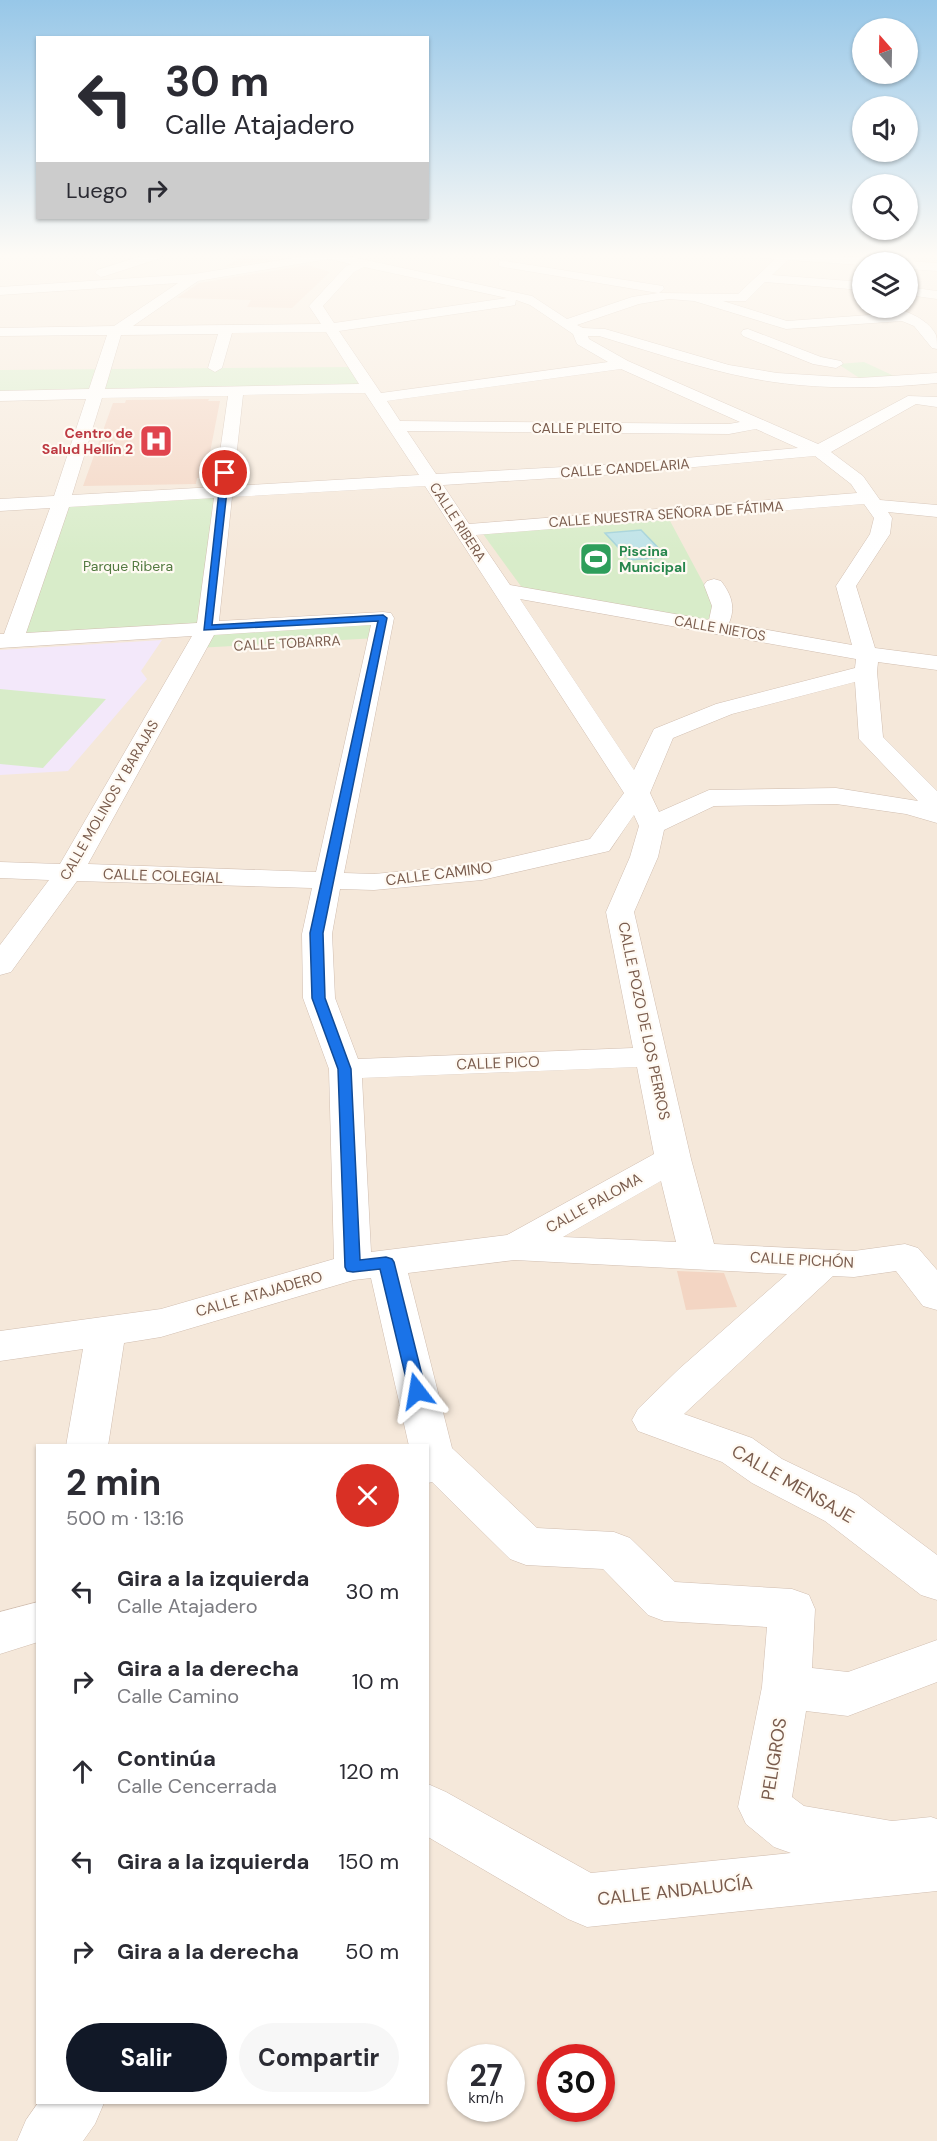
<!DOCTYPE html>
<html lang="es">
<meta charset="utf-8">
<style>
:root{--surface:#fff;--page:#f7f7f7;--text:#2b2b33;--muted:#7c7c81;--accent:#111827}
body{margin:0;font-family:"DM Sans",sans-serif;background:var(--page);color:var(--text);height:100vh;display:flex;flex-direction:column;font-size:22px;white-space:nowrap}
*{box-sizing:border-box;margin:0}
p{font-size:20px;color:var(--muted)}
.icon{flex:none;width:33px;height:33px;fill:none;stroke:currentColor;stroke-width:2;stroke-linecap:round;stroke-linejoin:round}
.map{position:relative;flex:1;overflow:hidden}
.drawer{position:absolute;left:36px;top:1444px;width:393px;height:660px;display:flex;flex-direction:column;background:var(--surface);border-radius:0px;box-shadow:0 2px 4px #0004}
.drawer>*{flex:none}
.top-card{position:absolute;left:36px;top:36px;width:393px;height:183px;border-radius:0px;box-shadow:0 2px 4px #0004;background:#fff;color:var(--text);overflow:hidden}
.needle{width:39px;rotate:340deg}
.buttons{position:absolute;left:852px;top:18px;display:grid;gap:12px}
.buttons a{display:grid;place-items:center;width:66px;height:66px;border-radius:50%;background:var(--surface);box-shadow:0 2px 4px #0004;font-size:30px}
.speed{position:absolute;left:447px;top:2044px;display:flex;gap:12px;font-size:30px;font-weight:700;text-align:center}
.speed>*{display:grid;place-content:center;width:78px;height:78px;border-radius:50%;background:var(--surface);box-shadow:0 2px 4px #0004;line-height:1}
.speed small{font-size:15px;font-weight:400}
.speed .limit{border:9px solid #d22;background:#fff;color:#111}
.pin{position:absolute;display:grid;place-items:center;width:51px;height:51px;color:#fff;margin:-26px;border:3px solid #fff;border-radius:50%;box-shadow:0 2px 6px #0007}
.me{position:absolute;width:66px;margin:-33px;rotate:346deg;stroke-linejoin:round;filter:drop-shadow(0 0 4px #0008)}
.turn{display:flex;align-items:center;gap:21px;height:126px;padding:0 30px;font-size:27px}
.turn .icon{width:78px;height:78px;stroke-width:2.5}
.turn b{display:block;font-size:42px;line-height:51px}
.then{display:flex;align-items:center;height:57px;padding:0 30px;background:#0003;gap:12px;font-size:22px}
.round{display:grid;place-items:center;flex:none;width:63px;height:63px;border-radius:32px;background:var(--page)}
.head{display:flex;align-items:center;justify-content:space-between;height:102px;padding:0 30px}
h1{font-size:36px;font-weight:700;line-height:45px}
.button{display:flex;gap:12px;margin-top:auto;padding:12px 30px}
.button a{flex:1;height:69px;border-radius:36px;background:var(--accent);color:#fff;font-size:24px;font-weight:700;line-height:69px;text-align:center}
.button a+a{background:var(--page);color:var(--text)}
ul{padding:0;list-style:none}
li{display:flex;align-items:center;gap:18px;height:90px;padding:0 30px}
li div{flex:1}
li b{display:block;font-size:22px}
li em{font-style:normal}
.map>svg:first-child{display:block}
</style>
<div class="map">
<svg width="937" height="2141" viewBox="0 0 937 2141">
<rect width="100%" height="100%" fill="#fdf6ec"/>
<path fill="#f5e8da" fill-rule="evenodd" d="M0,255H937V2141H0ZM862,262H908V308H862ZM38,1446H428V2103H38ZM460,2058H512V2109H460ZM550,2058H602V2109H550Z"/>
<path fill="#f3e8fa" d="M162,640L141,671L147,679L68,771L0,775V650Z"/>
<path fill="#d8ecc9" d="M864,362L907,382L864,381L838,364Z
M356,367L370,388L0,396V370Z
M222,493L207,628L383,618L378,638L196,648L206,629L13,640L61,502Z
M669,519L714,603L710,619L702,620L523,589L483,534Z
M0,689L106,699L43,768L0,764Z"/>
<path fill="#bfe3e8" stroke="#a5d3da" stroke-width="1.5" d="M641,530L667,557L630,560L605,533Z"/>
<path fill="#f3d5c3" d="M244,255H279L285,257L225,267Z
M308,265L330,272L292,308L247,307L251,300L177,298L199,283Z
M209,399L208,401H220L205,478H197L196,484L83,486L113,403H125L126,400Z
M677,1271L724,1273L737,1307L686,1310Z"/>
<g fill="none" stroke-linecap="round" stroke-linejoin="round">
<g stroke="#d1beb0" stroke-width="1">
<path id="minor" d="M145,255H163L161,258L105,276L101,277L95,273L97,270Z
M311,255H343L532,296L567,319L632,297L658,293L503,267L499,266V260L663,286L664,289L659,293L738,294L775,259L761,258L759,255H817L872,258L878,262H862V265L788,260L772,275L862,282V290L765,282L746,301H723L787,321L883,314L879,311L881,308C899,306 928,318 936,335C937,339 937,345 937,349L932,348L914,326L902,321L786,329L694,301L669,299L639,304L577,325L583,328L605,329L729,365L777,373L859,378L937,373V383C875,389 811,390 750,378C699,368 649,351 599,336H588L589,339L628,361L818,444L908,396L937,397V407L916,404L831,452L863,476L880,500L937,505V517L888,512L892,518L890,534L856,586L875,648L937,656V670L878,662L877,672L883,737L937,791V823L906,814L836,804L714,806L664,830L658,857L634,912L691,1159L714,1244L854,1251L905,1244L918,1248L937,1270V1310L923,1306L896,1271L854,1277L833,1276L684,1414L752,1438L782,1459L857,1495L937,1555V1600L921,1595L825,1521L752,1483L722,1462L638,1431L632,1420L638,1409L679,1369L787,1274L515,1260L408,1273L452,1448L537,1528L614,1532L630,1538L675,1582L792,1589L809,1595L815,1609L812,1668L848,1672L937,1640V1682L848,1716L806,1711L792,1797L804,1806L892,1821L931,1817L937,1819V1891L587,1927L568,1919L428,1837V1784L446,1792L591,1873L791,1853L774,1847L746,1824L738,1807L762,1687L767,1627L664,1621L648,1615L603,1569L526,1565L510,1559L432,1482L428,1483V1446H409L371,1278L354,1280L161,1337L124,1343L108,1446H66L83,1349L0,1361V1331L161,1309L334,1259L329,1069L303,998L302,934L312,888L77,881L11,972L0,975V945L49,880L0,878V862L60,864L192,636L0,648V634H4L50,508L0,511V499L54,496L86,399L0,401V391L89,389L107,335L0,336V328L114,326L178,283L0,295V287L194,274ZM329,259L351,264L346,266L309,306L321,324L133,326L198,281ZM364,267L507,298L334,323L323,306L354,272ZM516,300L530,305L573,334L577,344L608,362L381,393L339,331L510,306L515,305ZM326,332L359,384L105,389L121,335L218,334L208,368L215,372L222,368L232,333ZM621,369L740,422L729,424L400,421L387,401ZM365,393L419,475L233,486L243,395ZM228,396L215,487L72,495L102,398ZM756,429L798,448L618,464L436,474L407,431L729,434ZM815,456L851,484L857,493L469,524L443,485L618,474ZM425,486L624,793L590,839L482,864L374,874L344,873L394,618L391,613L383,612L219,621L232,497ZM214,498L197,623L26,633L69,507ZM864,504L874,518L870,534L836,586L852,645L729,623C736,607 731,594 721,581L714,579L707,581L704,585L712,606L709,620L510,585L476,535ZM520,599L856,659L855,668L716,704L654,729L634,770ZM371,625L316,872L88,864L214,635ZM855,682L859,739L918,801L836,788L709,790L659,812L650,793L673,738L732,714ZM634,815L639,826L630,857L606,912L633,1048L358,1059L335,998L332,934L340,889L374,890L482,880L609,851ZM637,1067L654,1154L507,1235L371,1252L362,1078ZM661,1181L676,1242L563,1237Z
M908,261L937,263V271L908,269V262H904Z
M908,287L937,291V299L908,295Z
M748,329L821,357L841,361L843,364L836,368L813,364L743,336L741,333L743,330Z
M38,1602V1642L0,1654V1612Z
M38,2103H104L95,2124L83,2141H17L26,2120Z"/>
</g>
<use href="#minor" fill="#fff" fill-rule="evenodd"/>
</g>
<linearGradient id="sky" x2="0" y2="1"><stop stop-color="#97c7e8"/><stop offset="0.46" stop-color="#fefbf6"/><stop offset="1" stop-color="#fefbf6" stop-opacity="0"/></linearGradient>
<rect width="937" height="555" fill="url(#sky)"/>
<path fill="#1a73e8" stroke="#114b97" stroke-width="1.5" d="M225,471L229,473L212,625L383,615L387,618L323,933L325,998L351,1069L360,1260L386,1257L392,1259L394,1262L426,1391L423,1396L417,1398L411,1396L409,1391L380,1269L353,1272L347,1271L345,1267L338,1069L312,998L310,933L378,621L204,630L221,473Z"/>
<defs>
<g id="hospital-square" transform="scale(1.725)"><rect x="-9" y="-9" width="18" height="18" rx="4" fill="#e0444e" stroke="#fffaf3"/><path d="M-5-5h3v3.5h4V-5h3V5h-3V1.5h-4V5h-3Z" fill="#fff"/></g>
<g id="stadium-square" transform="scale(1.725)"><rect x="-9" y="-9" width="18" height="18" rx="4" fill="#2e9e5b" stroke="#fffaf3"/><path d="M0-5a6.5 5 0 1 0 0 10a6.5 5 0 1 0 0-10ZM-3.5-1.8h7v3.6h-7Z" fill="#fff"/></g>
</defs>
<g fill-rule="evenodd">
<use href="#hospital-square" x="156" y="441"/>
<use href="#stadium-square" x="596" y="559"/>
</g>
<g text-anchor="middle" stroke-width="4.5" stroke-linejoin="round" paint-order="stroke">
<g font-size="14" fill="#7a5c4d" stroke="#fffaf3">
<text x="577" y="433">CALLE PLEITO</text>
<text transform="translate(625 468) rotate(-4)" y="5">CALLE CANDELARIA</text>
<text transform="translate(666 514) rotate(-4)" y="5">CALLE NUESTRA SEÑORA DE FÁTIMA</text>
<text transform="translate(458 522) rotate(57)" y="5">CALLE RIBERA</text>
<text transform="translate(720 628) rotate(10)" y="5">CALLE NIETOS</text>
<text transform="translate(287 643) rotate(-3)" y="5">CALLE TOBARRA</text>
<text transform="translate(109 800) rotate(-60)" y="5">CALLE MOLINOS Y BARAJAS</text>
</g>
<g font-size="14" font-weight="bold" fill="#be3a42" stroke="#fffaf3" text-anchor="end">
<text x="133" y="438">Centro de<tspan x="133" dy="16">Salud Hellín 2</tspan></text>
</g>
<g font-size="14" font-weight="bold" fill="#27864d" stroke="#fffaf3" text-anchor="start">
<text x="619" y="556">Piscina<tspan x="619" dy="16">Municipal</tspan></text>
</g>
<g font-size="14" fill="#537a41" stroke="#fffaf3">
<text x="128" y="571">Parque Ribera</text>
</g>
<g font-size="15" fill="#7a5c4d" stroke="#fffaf3">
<text transform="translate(439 874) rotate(-7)" y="5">CALLE CAMINO</text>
<text transform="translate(163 876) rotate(2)" y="5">CALLE COLEGIAL</text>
<text transform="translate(644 1021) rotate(78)" y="5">CALLE POZO DE LOS PERROS</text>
<text transform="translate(498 1063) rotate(-2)" y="5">CALLE PICO</text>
<text transform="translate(594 1203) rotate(-29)" y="5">CALLE PALOMA</text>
<text transform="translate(802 1260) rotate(3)" y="5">CALLE PICHÓN</text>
<text transform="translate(259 1294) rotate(-16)" y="5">CALLE ATAJADERO</text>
</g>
<g font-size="18" fill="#7a5c4d" stroke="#fffaf3">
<text transform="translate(793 1484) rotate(30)" y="6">CALLE MENSAJE</text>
<text transform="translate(774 1759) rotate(-81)" y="6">PELIGROS</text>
<text transform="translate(675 1891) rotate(-6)" y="6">CALLE ANDALUCÍA</text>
</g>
</g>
</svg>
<div class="buttons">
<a><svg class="needle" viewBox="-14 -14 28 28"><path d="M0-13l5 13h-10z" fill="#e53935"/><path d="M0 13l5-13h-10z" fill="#7c7c81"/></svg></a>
<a><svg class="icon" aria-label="sound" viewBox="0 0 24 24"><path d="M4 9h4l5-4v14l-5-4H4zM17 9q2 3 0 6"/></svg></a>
<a><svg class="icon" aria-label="search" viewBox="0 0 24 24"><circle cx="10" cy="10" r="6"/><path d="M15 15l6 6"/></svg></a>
<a><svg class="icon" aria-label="layers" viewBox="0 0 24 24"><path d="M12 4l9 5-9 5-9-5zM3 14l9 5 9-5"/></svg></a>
</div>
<div class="speed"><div>27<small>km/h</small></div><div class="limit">30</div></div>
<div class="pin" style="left:225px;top:473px;background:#d93025"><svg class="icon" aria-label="arrive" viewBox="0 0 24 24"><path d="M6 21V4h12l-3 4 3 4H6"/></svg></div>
<svg class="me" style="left:417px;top:1391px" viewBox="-20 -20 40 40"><path d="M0-17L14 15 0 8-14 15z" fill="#1a73e8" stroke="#fff" stroke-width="4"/></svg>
<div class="top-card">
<div class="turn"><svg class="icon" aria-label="left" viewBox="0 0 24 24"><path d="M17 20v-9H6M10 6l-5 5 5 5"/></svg><div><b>30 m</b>Calle Atajadero</div></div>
<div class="then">Luego<svg class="icon" aria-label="right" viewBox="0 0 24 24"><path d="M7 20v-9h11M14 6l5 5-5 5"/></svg></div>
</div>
<section class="drawer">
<div class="head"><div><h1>2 min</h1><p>500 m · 13:16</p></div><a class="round" style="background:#d93025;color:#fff"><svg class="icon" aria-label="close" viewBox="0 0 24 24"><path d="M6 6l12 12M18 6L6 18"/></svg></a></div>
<ul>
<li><svg class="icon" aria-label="left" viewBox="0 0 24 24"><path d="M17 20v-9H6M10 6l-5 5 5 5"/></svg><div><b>Gira a la izquierda</b><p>Calle Atajadero</p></div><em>30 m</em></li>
<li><svg class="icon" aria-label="right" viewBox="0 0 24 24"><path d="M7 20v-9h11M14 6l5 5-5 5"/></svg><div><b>Gira a la derecha</b><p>Calle Camino</p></div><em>10 m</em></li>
<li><svg class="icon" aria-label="ahead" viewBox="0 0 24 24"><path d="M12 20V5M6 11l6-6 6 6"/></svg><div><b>Continúa</b><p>Calle Cencerrada</p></div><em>120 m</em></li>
<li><svg class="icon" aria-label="left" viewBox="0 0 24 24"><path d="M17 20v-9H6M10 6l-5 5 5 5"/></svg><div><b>Gira a la izquierda</b></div><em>150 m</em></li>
<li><svg class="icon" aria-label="right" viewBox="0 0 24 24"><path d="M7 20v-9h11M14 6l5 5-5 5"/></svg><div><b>Gira a la derecha</b></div><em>50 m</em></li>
</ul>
<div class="button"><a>Salir</a><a>Compartir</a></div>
</section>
</div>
